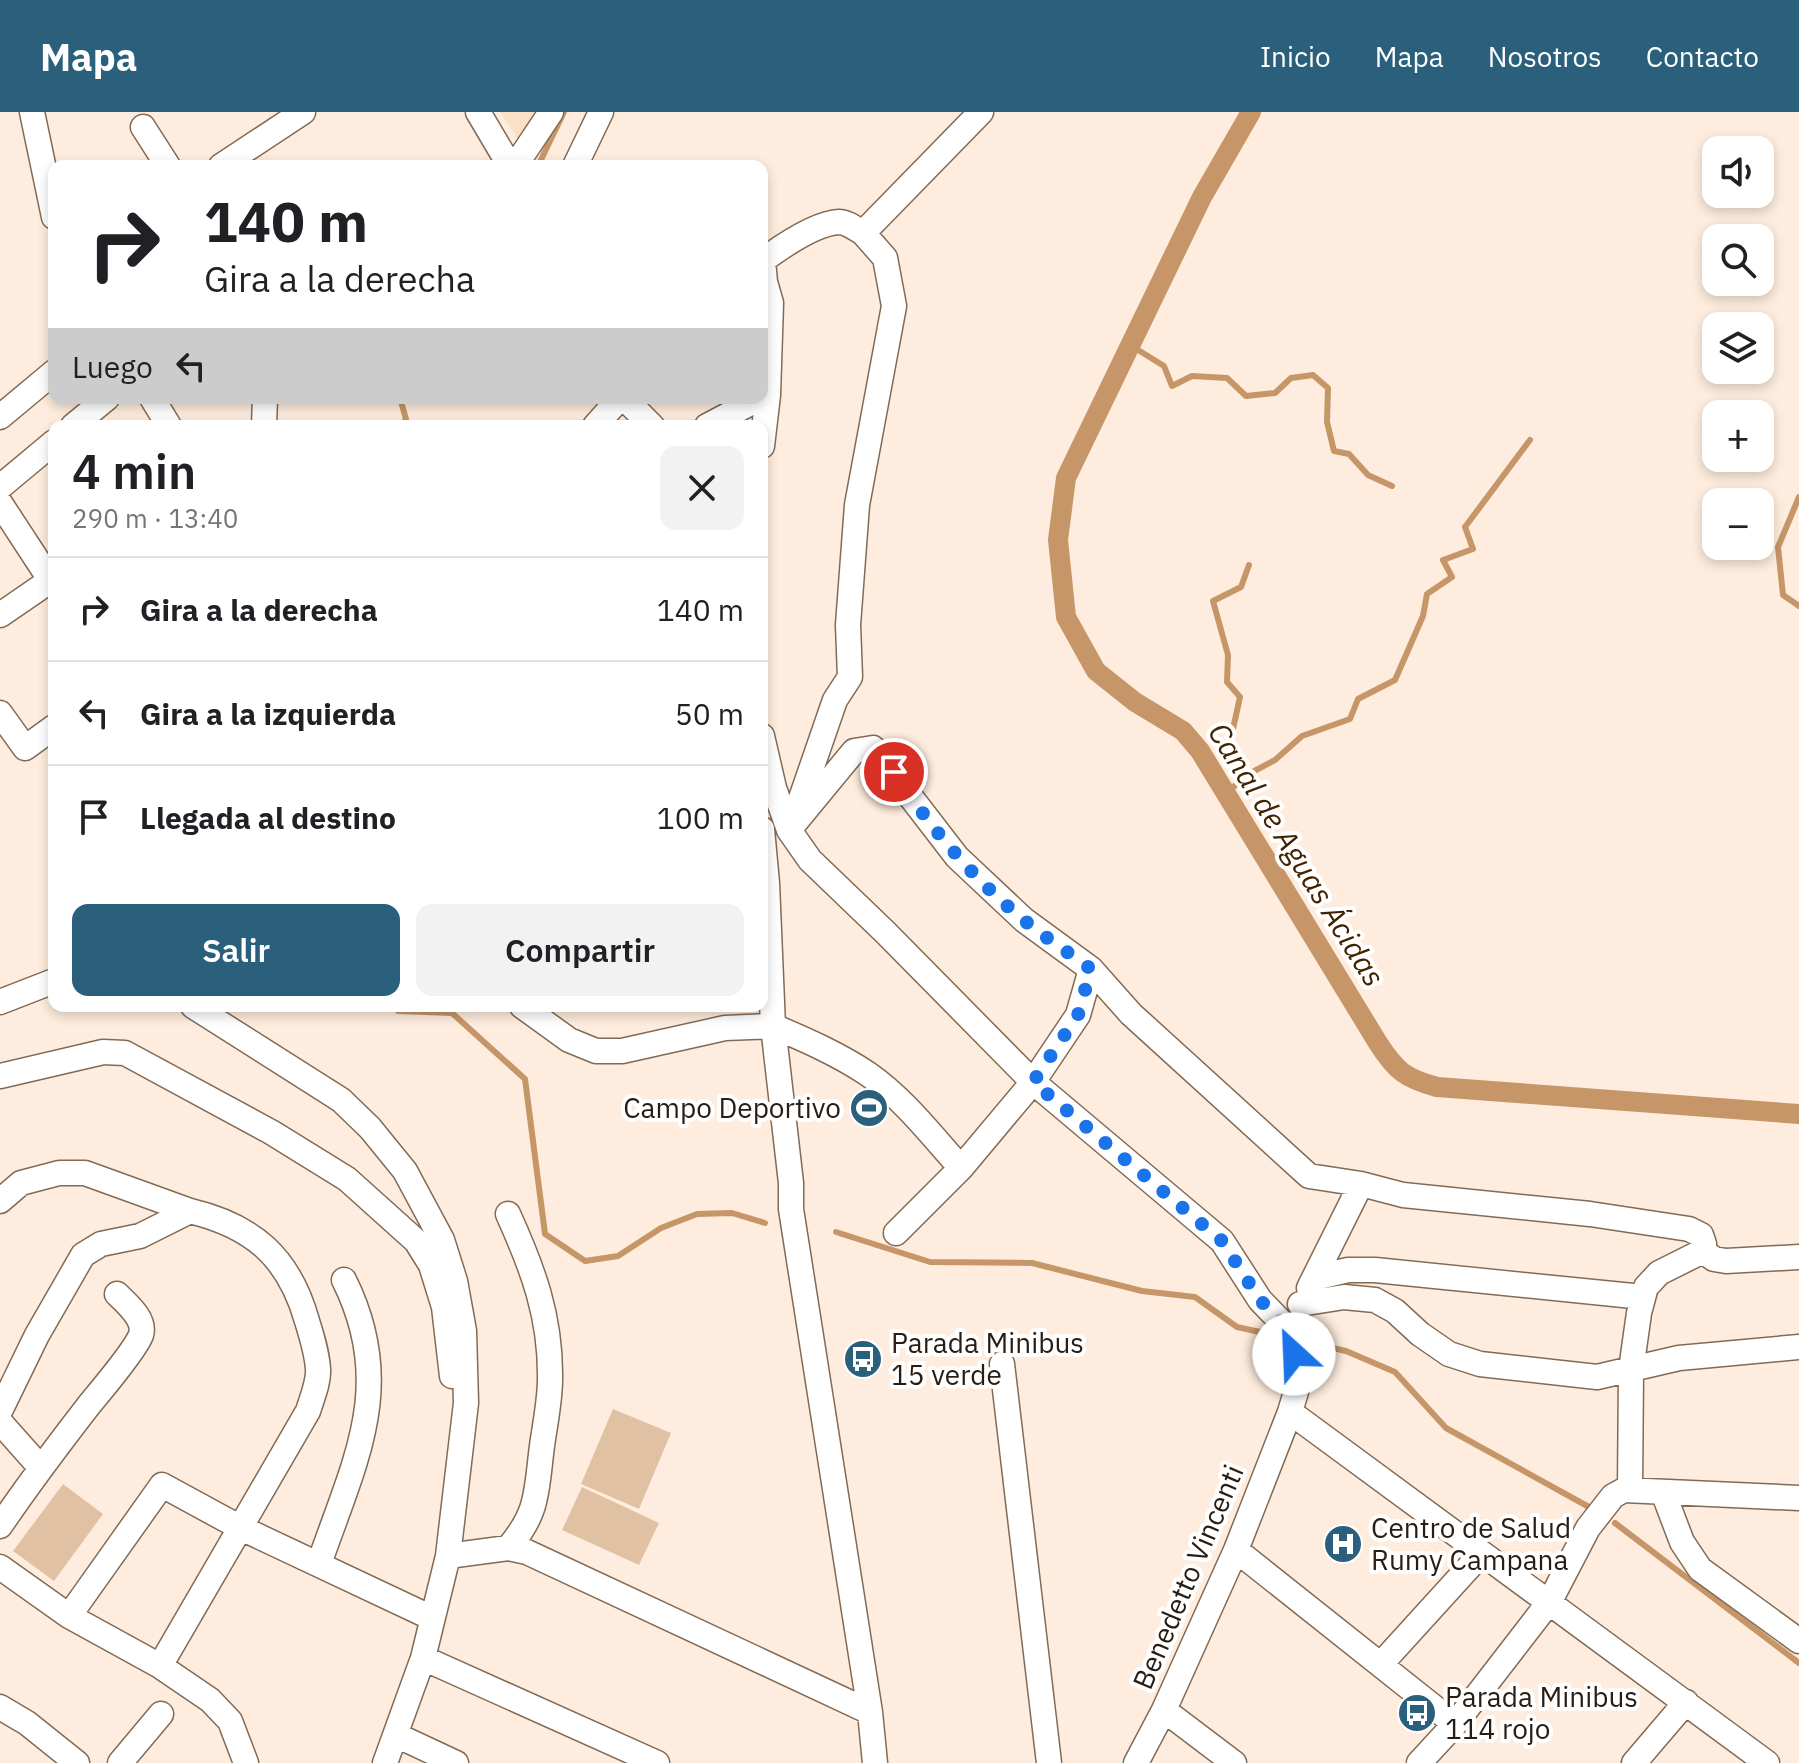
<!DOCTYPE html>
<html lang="es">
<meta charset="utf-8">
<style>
:root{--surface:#fff;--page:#f2f2f2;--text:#202124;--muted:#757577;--line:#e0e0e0;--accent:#2a607b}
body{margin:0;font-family:"IBM Plex Sans",sans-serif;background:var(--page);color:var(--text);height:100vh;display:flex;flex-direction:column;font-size:30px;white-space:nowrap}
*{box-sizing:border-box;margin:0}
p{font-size:26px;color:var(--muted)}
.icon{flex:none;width:44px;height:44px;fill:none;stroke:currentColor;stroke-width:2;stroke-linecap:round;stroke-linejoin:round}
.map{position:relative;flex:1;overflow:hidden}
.panel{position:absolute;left:48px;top:308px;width:720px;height:592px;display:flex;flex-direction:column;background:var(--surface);border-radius:16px;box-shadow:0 4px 12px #0003}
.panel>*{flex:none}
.guide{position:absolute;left:48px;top:48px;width:720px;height:244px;border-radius:16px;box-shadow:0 4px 12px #0003;background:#fff;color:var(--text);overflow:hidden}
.fabs{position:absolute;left:1702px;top:24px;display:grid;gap:16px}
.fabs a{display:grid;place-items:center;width:72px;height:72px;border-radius:16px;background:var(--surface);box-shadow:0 4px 12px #0003;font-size:40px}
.pin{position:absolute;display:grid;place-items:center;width:68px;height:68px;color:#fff;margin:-34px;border:4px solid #fff;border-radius:50%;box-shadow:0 2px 8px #0007}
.me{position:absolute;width:88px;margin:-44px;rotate:335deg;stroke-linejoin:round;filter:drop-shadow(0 0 6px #0008)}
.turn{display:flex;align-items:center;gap:28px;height:168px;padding:0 24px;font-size:36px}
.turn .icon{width:104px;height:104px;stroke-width:2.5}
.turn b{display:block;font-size:56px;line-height:68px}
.then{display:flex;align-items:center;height:76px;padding:0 24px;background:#0003;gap:16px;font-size:30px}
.round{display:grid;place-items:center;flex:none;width:84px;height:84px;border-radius:16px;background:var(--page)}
.head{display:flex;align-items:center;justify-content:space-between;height:136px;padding:0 24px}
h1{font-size:48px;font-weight:600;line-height:60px}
.button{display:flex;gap:16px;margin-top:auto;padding:16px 24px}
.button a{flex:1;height:92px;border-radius:16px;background:var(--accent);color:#fff;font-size:32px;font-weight:600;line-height:92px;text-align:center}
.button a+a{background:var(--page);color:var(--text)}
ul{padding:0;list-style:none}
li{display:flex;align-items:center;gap:24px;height:104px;padding:0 24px;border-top:2px solid var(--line)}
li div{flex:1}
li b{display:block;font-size:30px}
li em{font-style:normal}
header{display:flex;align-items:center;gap:48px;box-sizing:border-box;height:112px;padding:0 40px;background:var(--accent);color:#fff}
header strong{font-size:38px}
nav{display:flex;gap:44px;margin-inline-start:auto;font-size:28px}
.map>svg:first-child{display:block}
</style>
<header>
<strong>Mapa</strong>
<nav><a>Inicio</a><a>Mapa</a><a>Nosotros</a><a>Contacto</a></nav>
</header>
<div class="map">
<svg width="1799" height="1651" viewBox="0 0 1799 1651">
<rect width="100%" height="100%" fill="#feedde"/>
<path fill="#fae0c7" d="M500,0H546L522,34Z"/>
<path fill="#e1c1a4" d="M613,1297L671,1321L639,1397L581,1372Z
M63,1372L103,1402L54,1469L13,1439Z
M582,1375L659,1411L639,1453L562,1418Z"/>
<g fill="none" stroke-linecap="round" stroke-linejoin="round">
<path stroke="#c69668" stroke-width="6" d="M538,54L564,0
M1130,233L1164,254L1172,274L1192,264L1227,266L1246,284L1275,281L1291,266L1313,263L1328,276L1327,310L1334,339L1349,342L1368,363L1392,374
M400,286L406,307L401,314
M1799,385L1778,435L1783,483L1799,494
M1243,665L1223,641L1233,617L1240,585L1227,570L1228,543L1213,489L1241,475L1249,453
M1226,683L1243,665L1275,648L1302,624L1350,607L1358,587L1395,568L1423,504L1427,482L1452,465L1443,448L1473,437L1465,415L1530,328
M393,894L398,899L452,901L525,967L545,1122L585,1149L618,1144L661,1116L697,1102L732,1101L765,1111
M836,1120L930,1150L1032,1151L1142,1179L1195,1185L1237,1215L1274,1223
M1305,1230L1346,1239L1395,1260L1446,1316L1589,1395
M1615,1411L1799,1551"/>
<path stroke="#c69668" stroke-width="20" d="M1251,0L1202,85L1066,366L1058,428L1066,505L1096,559L1135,590L1183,619L1200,639L1378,931C1396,959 1405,966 1437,975L1799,1002"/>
<g stroke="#826a54" stroke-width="27">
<path id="minor" d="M32,0L54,105
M478,0L510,54
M143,15L168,54
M221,54L303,0
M515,54L551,0
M575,54L601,0
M762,149C781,135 816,111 839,110C847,110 856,117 863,121L981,0
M152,286L169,314
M624,286L652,314
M0,305L54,260
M73,314L107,286
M264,314L265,286
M595,314L620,286
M707,314L760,286
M762,334L768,283L771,191L765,170L763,148
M0,375L54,330
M0,391L51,469
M0,503L54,466
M0,601L25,636L54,615
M762,624L774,676L789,718L810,748L885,820L1033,970L1222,1129L1260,1188L1288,1217L1298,1273L1290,1300L1236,1438L1164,1598L1136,1651
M797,698L835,588L850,565L848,513L857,393L894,194L885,146L863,121
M762,717L767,771L773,914C806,928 838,942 868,962C904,987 932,1024 961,1056L896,1121
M789,718L854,639L873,636L957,745L1024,808L1091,857L1131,902L1309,1064L1361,1072L1403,1083L1590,1102L1689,1117L1701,1123L1704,1132L1703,1139L1714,1147L1726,1149L1799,1145
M0,890L54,869
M193,894L341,988L370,1016L405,1059L442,1128L455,1169L464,1219L466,1291L448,1444L423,1546L385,1651
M522,894L569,928L596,939H622L725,916L773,914L791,1071V1097L870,1600L875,1651
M0,964L103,940L125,941L271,1020L347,1067L416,1129L431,1153L444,1195L452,1264
M961,1056L1033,970L1078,903L1091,857
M0,1089L21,1071L59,1061H85L190,1099
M508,1102C533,1157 551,1205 550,1267C550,1289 545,1312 542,1334C536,1380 539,1400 508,1436
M1314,1166L1348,1158H1375L1643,1185
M1309,1176L1361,1072
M1300,1192L1344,1185L1375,1188L1395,1199L1420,1222L1449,1242L1480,1252L1597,1265L1679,1246L1799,1235
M1002,1252L1049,1651
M0,1299L37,1223L83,1143L101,1132L140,1124L190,1099C253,1114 289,1145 307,1209C312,1225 317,1241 318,1257C319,1270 312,1286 308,1299L160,1554
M1290,1300L1767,1651
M0,1310L40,1355
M1630,1378L1631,1258L1639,1201L1646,1175L1659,1161L1703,1139
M1663,1380L1682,1430L1700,1457L1799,1529
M0,1414C28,1373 58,1333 89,1293C102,1277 134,1240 141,1223C146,1207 127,1192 117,1182
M1236,1438L1455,1612
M448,1444L508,1436L527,1440L870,1600
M319,1452C354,1350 397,1274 344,1168
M0,1455L69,1504L160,1554L210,1588L230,1609L246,1651
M69,1504L162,1373L241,1416L432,1506
M423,1546L657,1651
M1381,1552L1481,1442
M0,1595L27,1611L77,1651
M1164,1598L1234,1651
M396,1623L456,1651
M120,1651L161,1602
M1419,1651L1455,1612L1550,1489L1588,1416L1613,1384L1624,1378L1799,1386
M1634,1651L1686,1590"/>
</g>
<use href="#minor" stroke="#fff" stroke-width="24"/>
</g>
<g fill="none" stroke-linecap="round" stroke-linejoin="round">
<path stroke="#1a73e8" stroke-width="14" stroke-dasharray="0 25.2" d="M894,660C930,715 973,767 1025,809C1046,826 1069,841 1091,857L1078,903L1033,970L1222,1129L1260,1188L1288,1217L1294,1242"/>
</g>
<defs>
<g id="stadium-disc" transform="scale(2)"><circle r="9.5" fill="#2a607b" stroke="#fff"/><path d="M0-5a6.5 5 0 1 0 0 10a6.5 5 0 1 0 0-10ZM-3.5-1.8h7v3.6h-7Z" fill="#fff"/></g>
<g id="bus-disc" transform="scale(2)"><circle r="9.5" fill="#2a607b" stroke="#fff"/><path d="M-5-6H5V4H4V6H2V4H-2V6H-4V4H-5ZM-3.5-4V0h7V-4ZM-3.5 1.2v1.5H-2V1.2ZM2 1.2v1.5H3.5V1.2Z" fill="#fff"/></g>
<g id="hospital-disc" transform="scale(2)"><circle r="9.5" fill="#2a607b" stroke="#fff"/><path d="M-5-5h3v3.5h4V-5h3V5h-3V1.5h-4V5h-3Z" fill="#fff"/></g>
</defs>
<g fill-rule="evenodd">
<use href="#stadium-disc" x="869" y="996"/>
<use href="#bus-disc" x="863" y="1247"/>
<use href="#hospital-disc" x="1343" y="1432"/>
<use href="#bus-disc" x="1417" y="1601"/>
</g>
<g text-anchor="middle" stroke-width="8" stroke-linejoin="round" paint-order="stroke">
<g font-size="28" fill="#271d14" stroke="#fff" text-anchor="start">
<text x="841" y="1006" text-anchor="end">Campo Deportivo</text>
<text x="891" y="1241">Parada Minibus<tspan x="891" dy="32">15 verde</tspan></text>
<text x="1371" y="1426">Centro de Salud<tspan x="1371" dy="32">Rumy Campana</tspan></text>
<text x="1445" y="1595">Parada Minibus<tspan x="1445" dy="32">114 rojo</tspan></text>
</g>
<g font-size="28" fill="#271d14" stroke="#fff">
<text transform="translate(1188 1465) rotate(-67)" y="10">Benedetto Vincenti</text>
</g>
<g font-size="30" font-style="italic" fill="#422300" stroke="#fff">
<text transform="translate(1296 743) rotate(58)" y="10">Canal de Aguas Ácidas</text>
</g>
</g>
</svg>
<div class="fabs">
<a><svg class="icon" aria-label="sound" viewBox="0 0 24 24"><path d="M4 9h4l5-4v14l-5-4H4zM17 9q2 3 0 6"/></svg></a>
<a><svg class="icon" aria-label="search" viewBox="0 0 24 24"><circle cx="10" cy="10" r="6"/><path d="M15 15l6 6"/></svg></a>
<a><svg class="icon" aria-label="layers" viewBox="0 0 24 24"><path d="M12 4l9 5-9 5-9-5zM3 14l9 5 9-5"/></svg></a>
<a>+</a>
<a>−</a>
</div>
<div class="pin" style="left:894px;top:660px;background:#d93025"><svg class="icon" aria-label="arrive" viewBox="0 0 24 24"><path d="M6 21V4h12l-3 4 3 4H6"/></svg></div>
<svg class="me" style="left:1294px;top:1242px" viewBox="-20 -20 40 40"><circle r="19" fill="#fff"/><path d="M0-13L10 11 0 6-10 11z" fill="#1a73e8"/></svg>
<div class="guide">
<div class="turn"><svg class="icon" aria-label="right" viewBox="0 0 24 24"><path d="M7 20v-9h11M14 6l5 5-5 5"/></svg><div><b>140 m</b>Gira a la derecha</div></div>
<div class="then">Luego<svg class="icon" aria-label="left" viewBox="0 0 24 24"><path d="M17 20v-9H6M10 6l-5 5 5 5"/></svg></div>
</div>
<section class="panel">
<div class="head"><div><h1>4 min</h1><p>290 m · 13:40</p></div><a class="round"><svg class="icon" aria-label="close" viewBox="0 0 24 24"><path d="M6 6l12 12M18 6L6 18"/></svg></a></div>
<ul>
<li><svg class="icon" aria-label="right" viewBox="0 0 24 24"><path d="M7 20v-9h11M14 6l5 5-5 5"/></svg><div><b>Gira a la derecha</b></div><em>140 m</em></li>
<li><svg class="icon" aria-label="left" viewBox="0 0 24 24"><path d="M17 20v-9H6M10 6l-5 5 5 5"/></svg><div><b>Gira a la izquierda</b></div><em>50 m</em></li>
<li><svg class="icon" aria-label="arrive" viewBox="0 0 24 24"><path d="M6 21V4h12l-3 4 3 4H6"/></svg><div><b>Llegada al destino</b></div><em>100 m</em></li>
</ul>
<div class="button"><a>Salir</a><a>Compartir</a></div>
</section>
</div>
